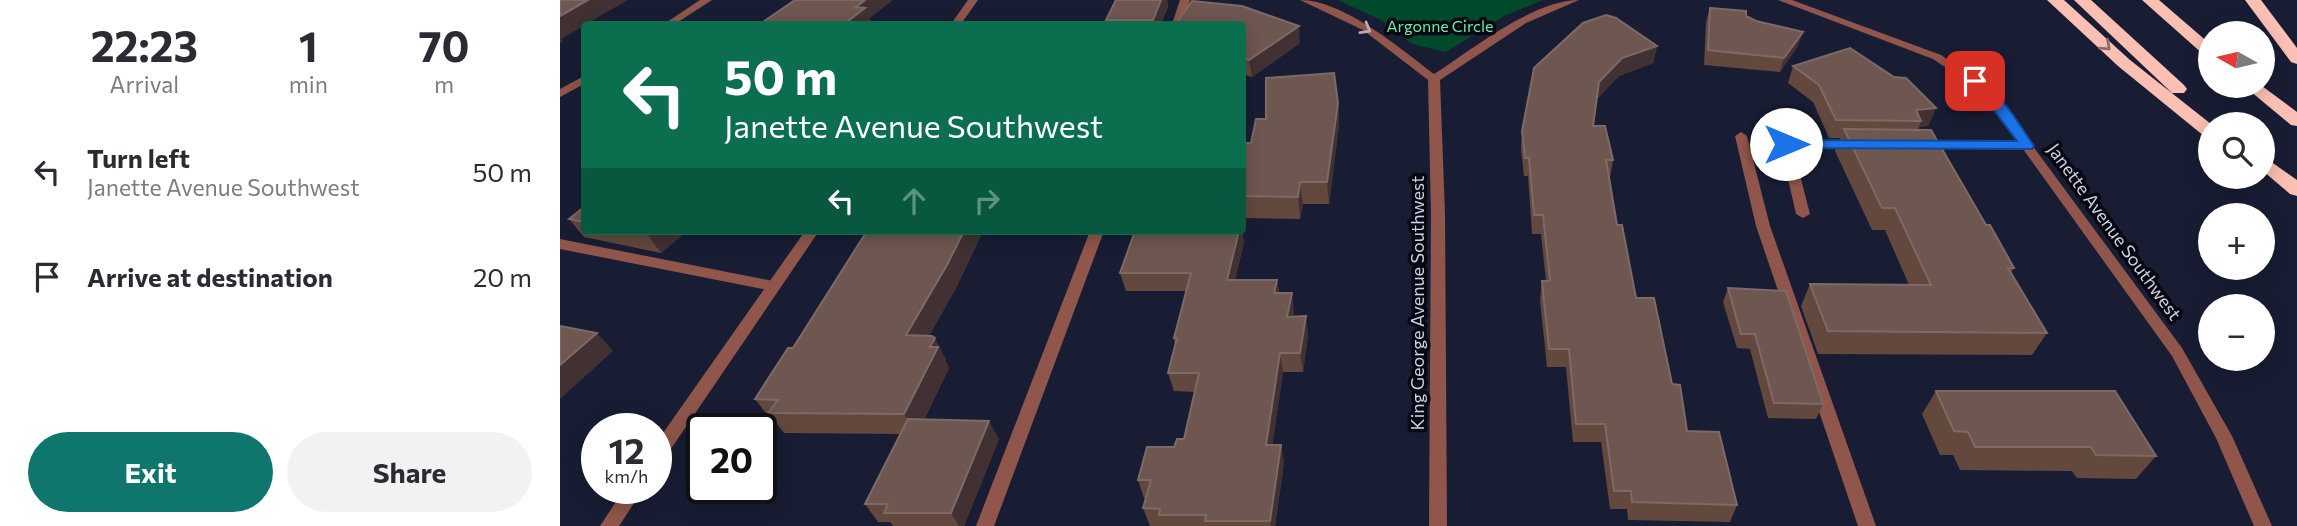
<!DOCTYPE html>
<meta charset="utf-8">
<style>
:root{--surface:#fff;--page:#f2f2f3;--text:#2b2b33;--muted:#7c7c81;--accent:#0f766e}
body{margin:0;font-family:Commissioner,sans-serif;background:var(--page);color:var(--text);height:100vh;display:flex;flex-direction:column;font-size:26px;white-space:nowrap}
*{box-sizing:border-box;margin:0}
p{font-size:23px;color:var(--muted)}
.icon{flex:none;width:38px;height:38px;fill:none;stroke:currentColor;stroke-width:2;stroke-linecap:round;stroke-linejoin:round}
.map{position:relative;flex:1;overflow:hidden}
.panel{display:flex;flex-direction:column;background:var(--surface);width:560px}
.panel>*{flex:none}
.guide{position:absolute;left:21px;top:21px;width:665px;height:214px;border-radius:7px;box-shadow:0 4px 18px #0003;background:#0b6e4f;color:#fff;overflow:hidden}
.needle{width:46px;rotate:278deg}
.tools{position:absolute;left:1638px;top:21px;display:grid;gap:14px}
.tools a{display:grid;place-items:center;width:77px;height:77px;border-radius:50%;background:var(--surface);box-shadow:0 4px 18px #0003;font-size:35px}
.speed{position:absolute;left:21px;top:413px;display:flex;gap:14px;font-size:35px;font-weight:700;text-align:center}
.speed>*{display:grid;place-content:center;width:91px;height:91px;border-radius:50%;background:var(--surface);box-shadow:0 4px 18px #0003;line-height:1}
.speed small{font-size:18px;font-weight:400}
.speed .limit{border:4px solid #111;border-radius:10px;background:#fff;color:#111}
.pin{position:absolute;display:grid;place-items:center;width:60px;height:60px;color:#fff;margin:-30px;border-radius:14px;box-shadow:0 4px 10px #0006}
.me{position:absolute;width:77px;margin:-38px;rotate:90deg;stroke-linejoin:round;filter:drop-shadow(0 0 5px #0008)}
.turn{display:flex;align-items:center;gap:24px;height:147px;padding:0 28px;font-size:32px}
.turn .icon{width:91px;height:91px;stroke-width:2.5}
.turn b{display:block;font-size:49px;line-height:60px}
.lanes{display:flex;align-items:center;height:66px;padding:0 28px;background:#0003;justify-content:center;gap:35px;direction:ltr}
.lanes .off{opacity:.35}
.eta{display:flex;justify-content:space-evenly;align-items:center;height:119px;text-align:center}
.eta b{font-size:42px;font-weight:700;line-height:49px}
.cta{display:flex;gap:14px;margin-top:auto;padding:14px 28px}
.cta a{flex:1;height:80px;border-radius:42px;background:var(--accent);color:#fff;font-size:28px;font-weight:700;line-height:80px;text-align:center}
.cta a+a{background:var(--page);color:var(--text)}
ul{padding:0;list-style:none}
li{display:flex;align-items:center;gap:21px;height:105px;padding:0 28px}
li div{flex:1}
li b{display:block;font-size:26px}
li em{font-style:normal}
main{display:flex;flex:1;min-height:0}
.map>svg:first-child{display:block}
</style>
<main>
<section class="panel">
<div class="eta">
<div><b>22:23</b><p>Arrival</p></div>
<div><b>1</b><p>min</p></div>
<div><b>70</b><p>m</p></div>
</div>
<ul>
<li><svg class="icon" aria-label="left" viewBox="0 0 24 24"><path d="M17 20v-9H6M10 6l-5 5 5 5"/></svg><div><b>Turn left</b><p>Janette Avenue Southwest</p></div><em>50 m</em></li>
<li><svg class="icon" aria-label="arrive" viewBox="0 0 24 24"><path d="M6 21V4h12l-3 4 3 4H6"/></svg><div><b>Arrive at destination</b></div><em>20 m</em></li>
</ul>
<div class="cta"><a>Exit</a><a>Share</a></div>
</section>
<div class="map">
<svg width="1737" height="526" viewBox="0 0 1737 526">
<rect width="100%" height="100%" fill="#191d34"/>
<path fill="#00492a" d="M778,0H983L944,16L886,52L852,44L823,21Z"/>
<g fill="none" stroke-linecap="round" stroke-linejoin="round">
<path fill="#90564b" fill-rule="evenodd" d="M140,0H152L115,24H104Z
M620,0H630L622,24H612Z
M24,76V84L0,97V89Z
M1181,132L1187,136L1210,226L1316,526H1298L1196,226L1175,136Z
M1226,140L1295,141L1301,145L1295,149L1233,148L1250,214L1243,218L1236,214L1220,144Z
M1361,141L1467,142L1473,146L1467,150L1357,148L1355,145L1357,142Z
M530,231H544L434,526H416Z
M0,239L213,281L220,286L213,291L0,249Z"/>
<path fill="#90564b" fill-rule="evenodd" d="M408,0H418L401,24H391Z
M740,0C783,0 840,48 874,74C913,49 973,0 1019,0L966,23L880,80L885,214L887,526H869L871,214L868,80L803,30Z
M1218,0H1232L1381,55L1430,88L1622,348L1672,436L1712,526H1694L1656,438L1612,356L1422,92L1373,59Z
M245,231H259L102,462L96,464V443Z
M65,488H84L59,526H40Z"/>
<path fill="#fbbfb3" fill-rule="evenodd" d="M1487,0H1504L1570,60L1651,124L1650,137L1644,136L1558,66Z
M1514,0H1531L1624,85L1627,89L1624,93H1612Z
M1582,0H1599L1650,44V57L1644,55Z
M1685,0H1701L1737,48V64L1731,62Z
M1684,86H1702L1737,112V126L1731,125Z
M1703,156L1737,180V196L1730,194L1703,171Z"/>
</g>
<path fill="#63483e" d="M556,0H607L608,7L601,24H547L546,20Z
M1150,8L1186,16L1238,46L1220,72L1144,65L1146,22Z
M682,24L740,43L692,77L682,74Z
M1097,46L1093,63L1059,76L1037,99L1033,126L1053,160L1050,178L1057,225L1076,298L1112,384L1127,431L1177,505L1170,522L1068,520L1067,509H1050L1041,442H1013L1006,367H987L980,300L982,281H986L981,234H972L968,176H964L961,149L962,131Z
M1233,66L1376,108L1368,126L1359,127L1358,129L1454,268L1451,273L1487,333L1472,355L1258,354L1241,306L1250,284L1349,285L1325,230H1312L1275,151L1280,138H1269L1253,102L1228,83Z
M778,103L779,125L769,204H743L740,219L682,218V143H691L706,119Z
M24,207V231H127L101,253L24,237L9,219Z
M307,231H423L397,286L369,336L386,359L385,360L389,368L364,420L439,439L404,526H333L330,522H318L305,504L340,434L224,433L214,420H211L195,399L233,348Z
M575,231H682L684,242L675,280H717L719,293L734,312L733,317L748,335L743,372H723L712,445H721L724,463L715,526H590L583,508L586,498H584L578,480L624,439L635,392L614,391L608,373L615,345L614,338L626,291H566L560,273Z
M1168,288L1263,404L1256,419L1208,418L1190,349L1177,348L1163,302Z
M1376,391L1596,456L1576,479L1517,478L1512,471L1400,470L1393,455H1380L1362,414Z"/>
<path fill="#413133" d="M28,0H68L26,24H24V26L1,39L3,42L0,43V16Z
M305,0H333L310,18L313,24H284L296,7Z
M601,0H607L608,7L601,24H594L593,20Z
M739,26L740,43L692,77L689,60Z
M1243,32L1238,46L1220,72L1224,58Z
M1097,46L1093,63L1059,76L1036,100L1039,82L1062,58Z
M778,103L779,125L769,204L767,182Z
M1376,108L1368,126L1359,127L1361,121L1356,110Z
M740,182L743,204L740,219L738,197Z
M91,231H127L101,253L87,234Z
M404,231H423L397,286L358,356L346,335Z
M679,231H682L684,242L671,298L667,280Z
M717,280L720,298L714,293Z
M732,293L734,312L730,335L727,317Z
M746,316L748,335L743,372L740,353Z
M37,333L53,351L0,399V365Z
M375,338L386,359L385,360L389,368L357,434L344,414L370,347Z
M720,353L723,372L710,463L706,445Z
M429,421L439,439L404,526H399L391,513Z
M721,445L724,463L715,526H711L710,521Z"/>
<path fill="#6e5750" stroke="#7d6a66" stroke-width="2" d="M0,0H28L0,16Z
M235,0H305L296,7L305,8L284,24H200Z
M556,0H601L593,20H546Z
M632,1L682,6L739,26L689,60L682,57V24H616Z
M1150,8L1186,11V16L1196,21L1243,32L1224,58L1148,50Z
M1046,15L1056,18L1097,46L1062,58L1039,82L1033,126H1045L1053,160H1046L1057,225H1062L1076,298H1094L1112,384L1120,385L1127,431L1159,432L1177,505L1072,502L1071,491H1054L1045,424H1016L1009,349H989L982,281H990L983,215H974L969,158H965L962,131L974,68L1023,23Z
M1290,48L1334,77L1346,78L1376,108L1356,110L1361,121L1276,120L1259,85L1233,66Z
M774,73L778,103L767,182H740L738,197L682,196V143H691L696,119H706V78Z
M1284,129L1371,130L1426,225H1430L1454,268H1448L1487,333L1268,331L1250,284L1371,285L1335,208H1322Z
M24,207V222L9,219Z
M71,231H91L87,234Z
M307,231H404L387,265L346,335L372,336L375,338L370,347H378L344,414L208,413L218,400L195,399L228,348H233Z
M575,231H679L667,280H717L714,293H732L727,317L746,316L740,353H720L706,445H721L710,521H645L646,515H599L600,509L583,508L591,480H578L587,447H614L617,439H624L639,373H608L617,338H614L631,273H560Z
M1168,288L1226,291L1263,404L1214,403L1195,334H1181Z
M0,326L37,333L0,365Z
M1376,391H1555L1596,456L1536,455L1531,447H1415L1408,432L1394,431Z
M348,419L429,421L391,513H324L328,504H305Z"/>
<defs><path id="oneway-chevron" d="M-2-3.5L2.5 0L-2 3.5" fill="none" stroke-width="1.6" stroke-linecap="round" stroke-linejoin="round" transform="scale(1.75)"/></defs>
<use stroke="#bbacb4" href="#oneway-chevron" transform="translate(806 29) rotate(30)"/>
<use stroke="#8d6d6b" href="#oneway-chevron" transform="translate(1546 46) rotate(42)"/>
<path fill="#1a73e8" stroke="#114b97" stroke-width="2" d="M1410,78C1430,75 1463,130 1474,146L1472,149L1226,148L1219,144L1226,140L1457,141L1421,93L1410,84Z"/>
<g text-anchor="middle" stroke-width="7" stroke-linejoin="round" paint-order="stroke">
<g font-size="16" fill="#6ce9a6" stroke="#070812">
<text x="880" y="32">Argonne Circle</text>
</g>
<g font-size="18" fill="#cdd1e1" stroke="#070812">
<text transform="translate(1554 232) rotate(54)" y="6">Janette Avenue Southwest</text>
<text transform="translate(858 303) rotate(-90)" y="6">King George Avenue Southwest</text>
</g>
</g>
</svg>
<div class="tools">
<a><svg class="needle" viewBox="-14 -14 28 28"><path d="M0-13l5 13h-10z" fill="#e53935"/><path d="M0 13l5-13h-10z" fill="#7c7c81"/></svg></a>
<a><svg class="icon" aria-label="search" viewBox="0 0 24 24"><circle cx="10" cy="10" r="6"/><path d="M15 15l6 6"/></svg></a>
<a>+</a>
<a>−</a>
</div>
<div class="speed"><div>12<small>km/h</small></div><div class="limit">20</div></div>
<div class="pin" style="left:1415px;top:81px;background:#d93025"><svg class="icon" aria-label="arrive" viewBox="0 0 24 24"><path d="M6 21V4h12l-3 4 3 4H6"/></svg></div>
<svg class="me" style="left:1226px;top:144px" viewBox="-20 -20 40 40"><circle r="19" fill="#fff"/><path d="M0-13L10 11 0 6-10 11z" fill="#1a73e8"/></svg>
<div class="guide">
<div class="turn"><svg class="icon" aria-label="left" viewBox="0 0 24 24"><path d="M17 20v-9H6M10 6l-5 5 5 5"/></svg><div><b>50 m</b>Janette Avenue Southwest</div></div>
<div class="lanes"><svg class="icon" aria-label="left" viewBox="0 0 24 24"><path d="M17 20v-9H6M10 6l-5 5 5 5"/></svg><svg class="icon off" aria-label="ahead" viewBox="0 0 24 24"><path d="M12 20V5M6 11l6-6 6 6"/></svg><svg class="icon off" aria-label="right" viewBox="0 0 24 24"><path d="M7 20v-9h11M14 6l5 5-5 5"/></svg></div>
</div>
</div>
</main>
